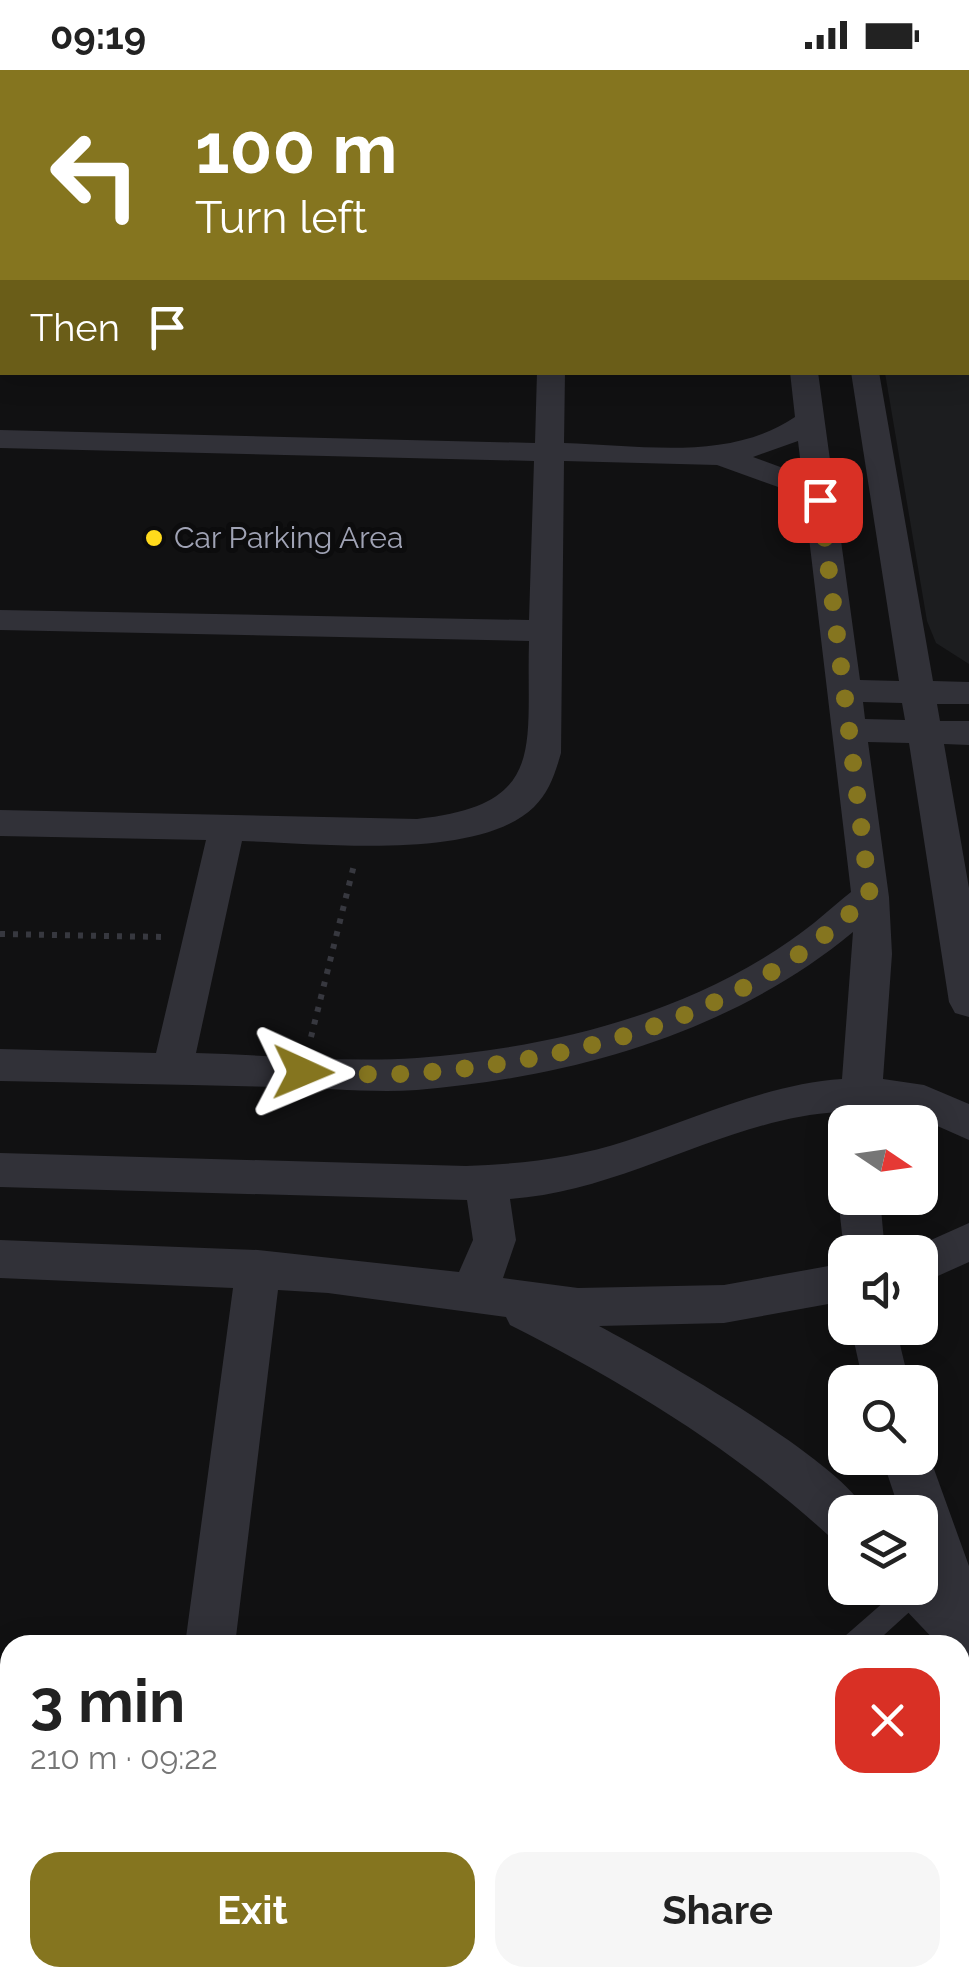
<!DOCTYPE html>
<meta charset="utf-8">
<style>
:root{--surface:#fff;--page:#f6f6f6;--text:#222;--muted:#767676;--accent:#85751f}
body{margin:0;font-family:Raleway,sans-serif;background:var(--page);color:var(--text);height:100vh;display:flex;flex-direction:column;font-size:38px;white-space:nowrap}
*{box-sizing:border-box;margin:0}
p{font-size:32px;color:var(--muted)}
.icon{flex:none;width:55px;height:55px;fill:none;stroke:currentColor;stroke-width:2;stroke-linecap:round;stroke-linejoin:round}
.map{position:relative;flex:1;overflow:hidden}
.panel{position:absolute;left:0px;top:1565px;width:970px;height:352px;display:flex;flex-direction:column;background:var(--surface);border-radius:30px 30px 0 0;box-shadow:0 5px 25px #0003}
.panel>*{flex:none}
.hud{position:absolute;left:0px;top:0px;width:970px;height:305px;box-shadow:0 5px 25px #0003;background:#85751f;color:#fff;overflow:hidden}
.needle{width:65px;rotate:103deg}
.tools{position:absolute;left:828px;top:1035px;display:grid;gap:20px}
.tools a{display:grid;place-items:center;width:110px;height:110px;border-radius:20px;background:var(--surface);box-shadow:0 5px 25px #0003;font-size:50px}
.pin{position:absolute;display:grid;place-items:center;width:85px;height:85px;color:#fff;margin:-42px;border-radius:20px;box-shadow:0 5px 15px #0006}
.me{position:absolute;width:110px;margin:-55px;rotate:91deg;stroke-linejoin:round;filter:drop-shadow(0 0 8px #0008)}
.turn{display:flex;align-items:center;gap:35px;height:210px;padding:0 30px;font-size:45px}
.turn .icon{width:130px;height:130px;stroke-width:2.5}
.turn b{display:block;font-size:70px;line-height:85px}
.then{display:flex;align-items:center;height:95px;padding:0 30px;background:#0003;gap:20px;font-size:38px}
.round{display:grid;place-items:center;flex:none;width:105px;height:105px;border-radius:30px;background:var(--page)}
.headline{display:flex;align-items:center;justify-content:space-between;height:170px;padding:0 30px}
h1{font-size:60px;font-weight:700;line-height:75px}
.primary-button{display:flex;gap:20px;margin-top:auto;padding:20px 30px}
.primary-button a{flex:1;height:115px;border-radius:30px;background:var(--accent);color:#fff;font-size:40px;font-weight:700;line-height:115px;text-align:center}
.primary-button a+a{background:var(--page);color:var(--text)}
.status{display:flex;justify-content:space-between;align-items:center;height:70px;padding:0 50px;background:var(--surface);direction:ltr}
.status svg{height:28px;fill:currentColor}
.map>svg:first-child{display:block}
</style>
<div class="status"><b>09:19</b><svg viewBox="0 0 49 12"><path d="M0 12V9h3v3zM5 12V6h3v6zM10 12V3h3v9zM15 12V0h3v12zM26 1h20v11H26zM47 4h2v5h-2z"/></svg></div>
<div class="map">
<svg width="969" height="1917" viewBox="0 0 969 1917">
<rect width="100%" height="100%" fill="#111112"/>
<path fill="#1c1d1f" d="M969,41V594L936,573L927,551L885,303L968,302Z"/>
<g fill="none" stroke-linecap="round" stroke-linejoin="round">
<path stroke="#37383f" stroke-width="4" stroke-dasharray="4 5" stroke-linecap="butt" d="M240,0L429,2
M643,2H647"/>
<path stroke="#37383f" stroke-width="6" stroke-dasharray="5 8" stroke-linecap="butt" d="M0,864L164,867
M311,967L354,795"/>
<path stroke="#37383f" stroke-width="8" stroke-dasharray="6 10" stroke-linecap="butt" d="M0,1663H10"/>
<path fill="#313138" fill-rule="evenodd" d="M920,1507L927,1510L930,1518L927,1526L873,1575H841L845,1566L900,1518H920Z"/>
<path fill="#313138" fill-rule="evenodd" d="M2,107V128L0,129V108Z
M0,223H2V239H0Z
M537,302H565L564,373C641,375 728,392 795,347L790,302H818L860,610L899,611L851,302H879L933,611L969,612V634H937L940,651H969V675L944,674L969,818V947L955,943L949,932L909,673L868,672L889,827L892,884L883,1009L924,1015L969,1034V1070L917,1047L880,1041L878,1052H845V1061L839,1042C728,1048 627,1121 510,1129L516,1170L503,1208L578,1218L724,1215L845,1193V1231L724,1253L599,1256C654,1285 843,1391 866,1442H845V1472L828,1465C732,1378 625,1313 510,1255L506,1247L328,1223L278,1220L235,1575H185L233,1218L0,1208V1170L258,1180L459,1202L473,1170L467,1130L0,1117V1083L466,1096C521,1094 574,1088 626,1071C696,1048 768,1014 842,1009L853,862C731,963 573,1007 417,1020C373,1023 326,1018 281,1017C187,1015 94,1013 0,1011V979L156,983L206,770L0,766V740L417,749C548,735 526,678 529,571L0,560V540L529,550L534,391L0,378V360L535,373ZM798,371L802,405L753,387ZM564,391L717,395L781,418L805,434L851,822C831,838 812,856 791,870C683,946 547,978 417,988C345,993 269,985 196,983L242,771C318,773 477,792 534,737C549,722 555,704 561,683ZM863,632L902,633L905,650L865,649Z
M844,1116L845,1128H880L885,1182H845V1190L838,1128Z
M969,1153V1192L920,1214V1182H904Z
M851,1258H896L909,1312H863Z
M920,1372L930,1388L969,1496V1588L964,1590L960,1589V1575H939L901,1535L894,1518H920V1442H900L882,1388H920Z
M140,1908H196L194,1917H138Z
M557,1908H615L619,1917H561Z"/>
<path fill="#3f4048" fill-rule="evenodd" d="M894,0H927L928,2H896Z
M0,5H2V25H0Z
M968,19H969V39H968Z"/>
</g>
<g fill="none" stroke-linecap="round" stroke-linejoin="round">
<path stroke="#85751f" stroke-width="18" stroke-dasharray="0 32.4" d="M303,1002C340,1003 380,1006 417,1003C551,993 694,959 805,880C828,864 848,844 870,827L820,430"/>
</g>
<circle fill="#ffda1c" stroke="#0c0c0d" stroke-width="4" cx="154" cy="468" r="10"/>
<g text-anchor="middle" stroke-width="10" stroke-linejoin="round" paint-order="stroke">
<g font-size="30" fill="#a0a3b5" stroke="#0c0c0d" text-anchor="start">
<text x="174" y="478">Car Parking Area</text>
</g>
</g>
</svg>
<div class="tools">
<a><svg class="needle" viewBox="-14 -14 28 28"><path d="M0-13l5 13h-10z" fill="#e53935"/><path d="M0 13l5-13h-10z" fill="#767676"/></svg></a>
<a><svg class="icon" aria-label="sound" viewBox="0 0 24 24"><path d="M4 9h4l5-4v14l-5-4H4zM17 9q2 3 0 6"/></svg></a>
<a><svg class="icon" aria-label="search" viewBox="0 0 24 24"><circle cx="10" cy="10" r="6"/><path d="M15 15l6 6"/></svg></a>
<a><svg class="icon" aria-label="layers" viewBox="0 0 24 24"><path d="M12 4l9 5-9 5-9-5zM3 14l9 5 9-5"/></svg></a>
</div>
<div class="pin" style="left:820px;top:430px;background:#d93025"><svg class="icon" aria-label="arrive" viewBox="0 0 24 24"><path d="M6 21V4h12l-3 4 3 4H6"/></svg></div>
<svg class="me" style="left:303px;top:1002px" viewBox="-20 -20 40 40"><path d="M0-17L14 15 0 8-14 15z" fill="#85751f" stroke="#fff" stroke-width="4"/></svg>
<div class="hud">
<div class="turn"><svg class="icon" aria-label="left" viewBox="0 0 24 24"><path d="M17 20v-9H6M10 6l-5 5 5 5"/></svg><div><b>100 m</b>Turn left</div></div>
<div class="then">Then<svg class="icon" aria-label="arrive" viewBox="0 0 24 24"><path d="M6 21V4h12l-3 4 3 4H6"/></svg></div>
</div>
<section class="panel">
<div class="headline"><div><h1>3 min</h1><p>210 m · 09:22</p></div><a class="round" style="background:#d93025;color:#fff"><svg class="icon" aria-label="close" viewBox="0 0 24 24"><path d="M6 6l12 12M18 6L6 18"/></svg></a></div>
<div class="primary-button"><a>Exit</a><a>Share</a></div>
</section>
</div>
